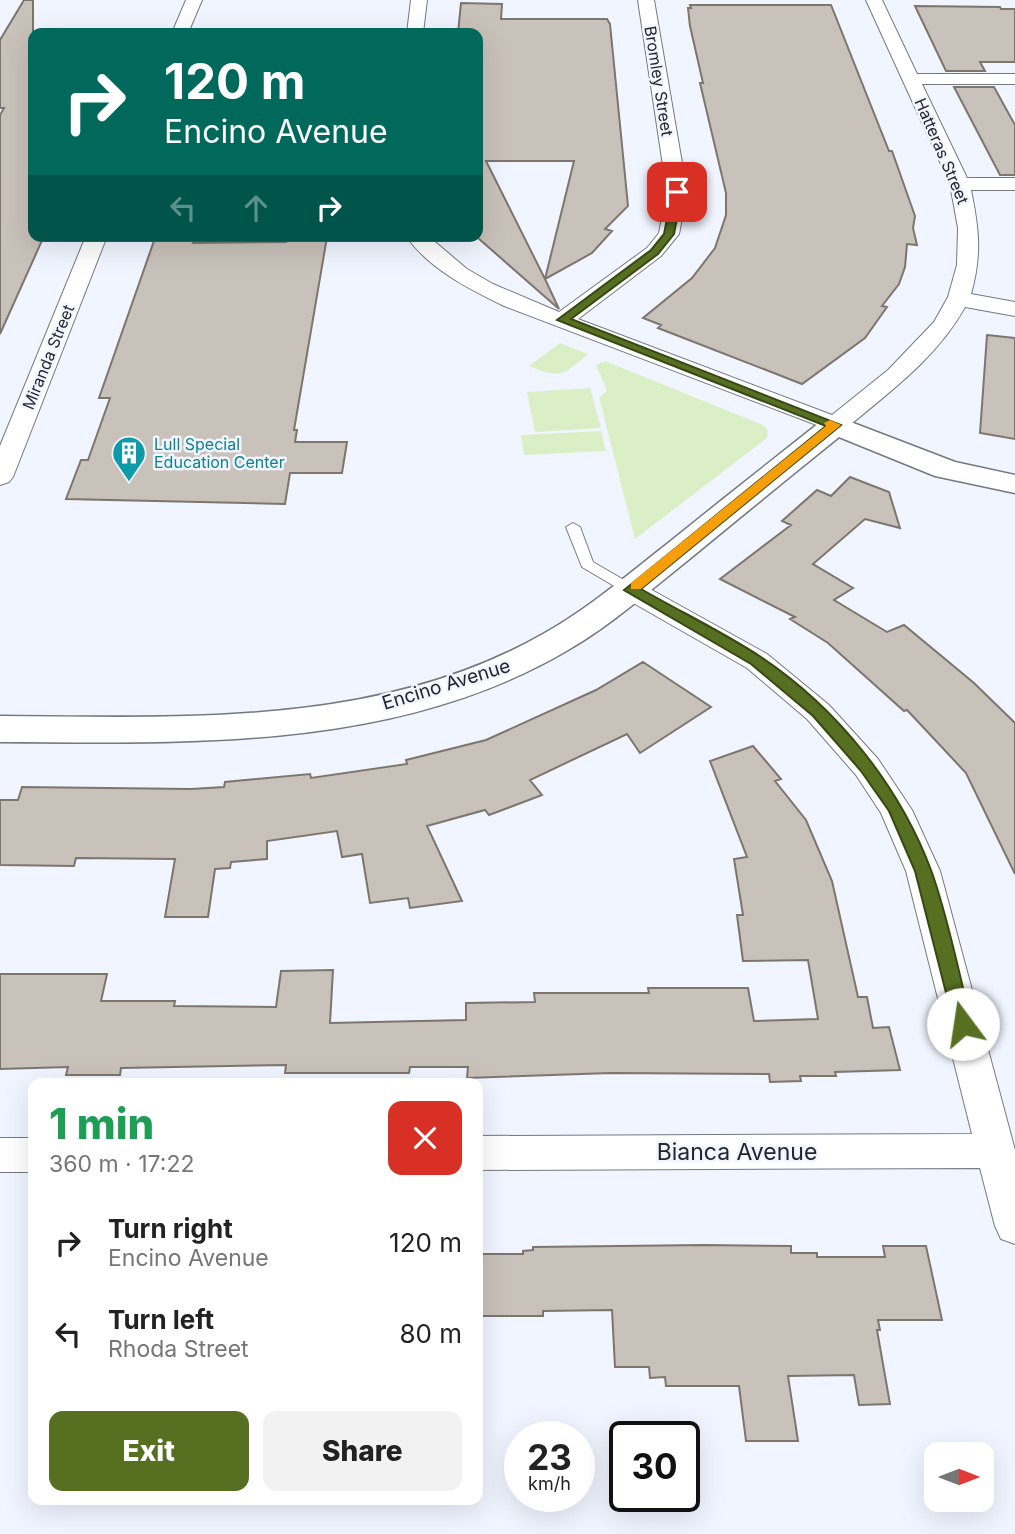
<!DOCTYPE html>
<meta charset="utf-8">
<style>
:root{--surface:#fff;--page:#f2f2f2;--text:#222;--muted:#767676;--accent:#566f21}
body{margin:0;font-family:Inter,sans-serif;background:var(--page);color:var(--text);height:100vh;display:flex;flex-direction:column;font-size:26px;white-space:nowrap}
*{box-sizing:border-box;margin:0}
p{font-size:23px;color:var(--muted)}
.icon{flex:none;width:38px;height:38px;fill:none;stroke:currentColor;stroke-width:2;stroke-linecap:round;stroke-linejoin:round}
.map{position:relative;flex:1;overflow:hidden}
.sheet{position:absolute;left:28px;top:1078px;width:455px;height:427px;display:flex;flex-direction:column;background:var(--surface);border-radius:14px;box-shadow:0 7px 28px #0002}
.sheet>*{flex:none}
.hud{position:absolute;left:28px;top:28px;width:455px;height:214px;border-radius:14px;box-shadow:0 7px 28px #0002;background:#00695c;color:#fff;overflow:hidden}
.needle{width:46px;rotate:90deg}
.fabs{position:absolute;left:924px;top:1442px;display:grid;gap:14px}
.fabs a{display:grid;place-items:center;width:70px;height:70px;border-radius:14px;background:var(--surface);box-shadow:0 7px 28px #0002;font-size:35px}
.speed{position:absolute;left:504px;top:1421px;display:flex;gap:14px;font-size:35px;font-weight:700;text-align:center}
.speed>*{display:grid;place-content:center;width:91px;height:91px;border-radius:50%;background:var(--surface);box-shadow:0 7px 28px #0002;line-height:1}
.speed small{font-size:18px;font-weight:400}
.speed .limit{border:4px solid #111;border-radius:10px;background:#fff;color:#111}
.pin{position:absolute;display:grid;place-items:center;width:60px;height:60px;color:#fff;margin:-30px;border-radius:14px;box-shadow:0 4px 10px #0006}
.me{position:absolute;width:77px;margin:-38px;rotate:346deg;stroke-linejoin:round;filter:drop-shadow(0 0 5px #0008)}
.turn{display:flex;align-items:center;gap:24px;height:147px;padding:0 21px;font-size:32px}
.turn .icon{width:91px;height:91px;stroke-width:2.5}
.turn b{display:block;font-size:49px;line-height:60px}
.lanes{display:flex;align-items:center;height:66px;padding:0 21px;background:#0003;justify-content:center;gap:35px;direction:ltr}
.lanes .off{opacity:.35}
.round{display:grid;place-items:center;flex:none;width:74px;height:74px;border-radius:14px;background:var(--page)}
.summary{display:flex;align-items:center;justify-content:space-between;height:119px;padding:0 21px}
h1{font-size:42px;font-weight:800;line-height:52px;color:#1e9e55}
.cta{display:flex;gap:14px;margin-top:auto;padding:14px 21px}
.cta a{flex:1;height:80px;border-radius:14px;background:var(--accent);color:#fff;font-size:28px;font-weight:800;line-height:80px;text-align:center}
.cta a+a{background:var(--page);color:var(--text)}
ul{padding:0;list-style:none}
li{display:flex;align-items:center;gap:21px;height:91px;padding:0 21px}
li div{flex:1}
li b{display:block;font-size:26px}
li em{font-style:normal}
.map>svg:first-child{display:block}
</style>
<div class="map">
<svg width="1015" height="1534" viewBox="0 0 1015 1534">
<rect width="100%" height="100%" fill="#f1f5ff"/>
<path fill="#dbefc7" d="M560,343L588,354C562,376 561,379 529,366Z
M605,361L763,425L768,431L767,438L635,539L599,397L607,391L596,365Z
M590,388L601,428L535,432L527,392Z
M601,431L606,451L524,455L521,435Z"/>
<path fill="#c9c2ba" stroke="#7d766f" stroke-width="2" fill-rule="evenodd" d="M24,0H33V236H44L0,334V115L4,108H0V40Z
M461,3L502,4L501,19H607L610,24L628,206L605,229L612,231L592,253L545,279L559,309L478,238V33H458ZM486,161H574L545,279Z
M690,5H831L889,151H892L915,216L913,228L917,245L907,244L905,267L899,284L882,306L887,307L865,338L802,384L658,328L661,325L643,318L692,278L715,248L726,215V193L700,83H703L690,26L688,8H691Z
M915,6L1000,7L1001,9H1015V62H980L985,71H946Z
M954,87H994L1015,125V175H1000Z
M288,237H327L294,430H297L295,442H347L342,473H290L285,504L66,499L81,460H88L110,398H99L155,238H195L193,243L286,242Z
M987,335L1015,338V439L980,433Z
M850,477L889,492L900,528L865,519L813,564L853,588L834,600L887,632L904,625L974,683L1015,723V874L966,773L907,710L904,711L828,643L790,619L795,617L720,579L791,525L782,521L817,490L831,496Z
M643,662L711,707L640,753L627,734L530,780L542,795L489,815L485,810L427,826L462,901L410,908L408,898L370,903L362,854L342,857L337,831L267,841V859L231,862L230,868L215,869L208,917H165L175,859L76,858L74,866L0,865V800H18L22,787L191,789L224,787L225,782L310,774L311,778L407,764L406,760L486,740L596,690Z
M753,746L781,779L775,781L806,820L832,881L858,997H867L873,1028L889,1027L900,1070L835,1072L836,1076H800L801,1081L770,1082L769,1074L611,1073L467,1078L468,1067H410L409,1073H285L286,1065L121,1068L120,1075H66L68,1067L0,1069V974H107L101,1001H175L174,1006L276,1007L281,971L333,970L330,1023L466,1020V1003L535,1002L534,993H649L648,988H748L754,1021L818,1019L808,960L743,961L737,915H743L734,859L747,857L710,761Z
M704,1245L791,1246V1253H817V1257H885L883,1246H926L942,1320H878L880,1330H877L890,1404L859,1405L854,1375L788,1376L798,1441H746L739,1386H666L665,1377L650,1378L649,1367H615L612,1310L543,1311V1316H478V1254H523V1251L533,1250V1247Z"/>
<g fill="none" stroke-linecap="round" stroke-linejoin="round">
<g stroke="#747880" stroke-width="2">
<path id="service" d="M573,523L580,527L593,562L636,587L638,590L636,593H626L582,567L566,527Z"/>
</g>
<g stroke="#747880" stroke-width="2">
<path id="minor" d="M186,0H202L188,33H172Z
M411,0H427L423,33H407Z
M638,0H654L687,192L679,234L661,256L578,319L832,415L888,370L934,322L948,297L957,265L958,228L950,184L866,0H882L917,74H1015V84H922L967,178H1015V190H971C979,229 982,255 971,294L1015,302V316L965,307C937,358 888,393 844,430L835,432L504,306C469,289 429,269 406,236H428L467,269L493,284L559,312L647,248L659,233L667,192Z
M86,236H107L13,477L9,482L0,485V446Z
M631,581L641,584L767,654L829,705L878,759L912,810L940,871L1015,1150V1244L1001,1239L995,1226L980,1168L478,1170V1136L972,1134L906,871L881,813L856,775L807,719L747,668L621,596L617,590L621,584Z
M0,1138H33V1172H0Z"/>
</g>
<g stroke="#747880" stroke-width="3">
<path id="tertiary" d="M835,416L955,462L1015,475V493L935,476L839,437C788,478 737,520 687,561C648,592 611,625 568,650C397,751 191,743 0,742V716C183,717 378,728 543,634C588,609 627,575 667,544C719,502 772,460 824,419Z"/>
</g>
<use href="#service" fill="#fff" fill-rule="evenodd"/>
<use href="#minor" fill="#fff" fill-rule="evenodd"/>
<use href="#tertiary" fill="#fff" fill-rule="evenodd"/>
</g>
<path fill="#566f21" stroke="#384815" stroke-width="2" d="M673,189L682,192L674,234L658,254L571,319L841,425L641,589C681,612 723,632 761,657C837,708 899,785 931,870C948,916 959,975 972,1024L969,1029L963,1031L956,1029L954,1024L915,871L889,811L861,771L813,716L751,664L624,590L826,426L557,320L651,250L664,234Z"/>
<path fill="#f59e0b" d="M830,420L841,425L641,589H631V583L826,426L824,423Z"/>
<defs>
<g id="building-pin" transform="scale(1.75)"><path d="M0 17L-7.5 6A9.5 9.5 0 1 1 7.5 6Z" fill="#0f9aa8" stroke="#f1f5ff"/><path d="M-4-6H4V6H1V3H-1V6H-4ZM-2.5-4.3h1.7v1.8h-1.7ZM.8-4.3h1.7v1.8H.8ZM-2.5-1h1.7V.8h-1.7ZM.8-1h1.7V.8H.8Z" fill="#fff"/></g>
</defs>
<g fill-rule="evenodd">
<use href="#building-pin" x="129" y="453"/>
</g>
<g text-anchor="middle" stroke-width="5" stroke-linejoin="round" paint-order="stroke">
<g font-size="16" fill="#25262a" stroke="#f1f5ff">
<text transform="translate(659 81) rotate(81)" y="6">Bromley Street</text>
<text transform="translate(942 151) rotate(67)" y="6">Hatteras Street</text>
<text transform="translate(48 357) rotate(-68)" y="6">Miranda Street</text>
</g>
<g font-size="16" fill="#0d838f" stroke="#f1f5ff" text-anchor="start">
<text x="154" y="450">Lull Special<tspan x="154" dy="18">Education Center</tspan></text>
</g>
<g font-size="19" fill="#25262a" stroke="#f1f5ff">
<text transform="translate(446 684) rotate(-17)" y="7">Encino Avenue</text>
</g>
<g font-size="23" fill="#25262a" stroke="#f1f5ff">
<text x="737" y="1160">Bianca Avenue</text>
</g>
</g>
</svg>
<div class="fabs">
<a><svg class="needle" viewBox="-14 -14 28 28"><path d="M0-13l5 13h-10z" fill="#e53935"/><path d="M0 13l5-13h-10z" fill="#767676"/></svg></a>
</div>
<div class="speed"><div>23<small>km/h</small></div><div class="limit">30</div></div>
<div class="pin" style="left:677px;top:192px;background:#d93025"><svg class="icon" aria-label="arrive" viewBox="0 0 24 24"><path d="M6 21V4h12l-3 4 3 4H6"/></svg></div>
<svg class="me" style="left:963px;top:1024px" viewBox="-20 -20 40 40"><circle r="19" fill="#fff"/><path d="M0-13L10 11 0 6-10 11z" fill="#566f21"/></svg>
<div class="hud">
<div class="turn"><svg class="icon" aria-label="right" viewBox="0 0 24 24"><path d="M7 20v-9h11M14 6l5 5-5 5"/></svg><div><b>120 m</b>Encino Avenue</div></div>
<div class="lanes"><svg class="icon off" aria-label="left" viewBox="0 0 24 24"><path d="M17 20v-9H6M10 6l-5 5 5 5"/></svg><svg class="icon off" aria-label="ahead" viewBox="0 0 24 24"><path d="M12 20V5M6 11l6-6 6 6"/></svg><svg class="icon" aria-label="right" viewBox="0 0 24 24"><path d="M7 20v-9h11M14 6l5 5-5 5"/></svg></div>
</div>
<section class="sheet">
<div class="summary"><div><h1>1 min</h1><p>360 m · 17:22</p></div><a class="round" style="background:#d93025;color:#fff"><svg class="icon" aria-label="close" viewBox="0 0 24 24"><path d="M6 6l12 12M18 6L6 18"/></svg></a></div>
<ul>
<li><svg class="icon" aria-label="right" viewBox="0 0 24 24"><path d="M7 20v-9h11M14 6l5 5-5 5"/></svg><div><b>Turn right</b><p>Encino Avenue</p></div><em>120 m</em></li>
<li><svg class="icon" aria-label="left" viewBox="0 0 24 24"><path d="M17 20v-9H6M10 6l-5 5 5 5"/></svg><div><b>Turn left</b><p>Rhoda Street</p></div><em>80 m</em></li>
</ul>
<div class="cta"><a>Exit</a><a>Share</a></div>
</section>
</div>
